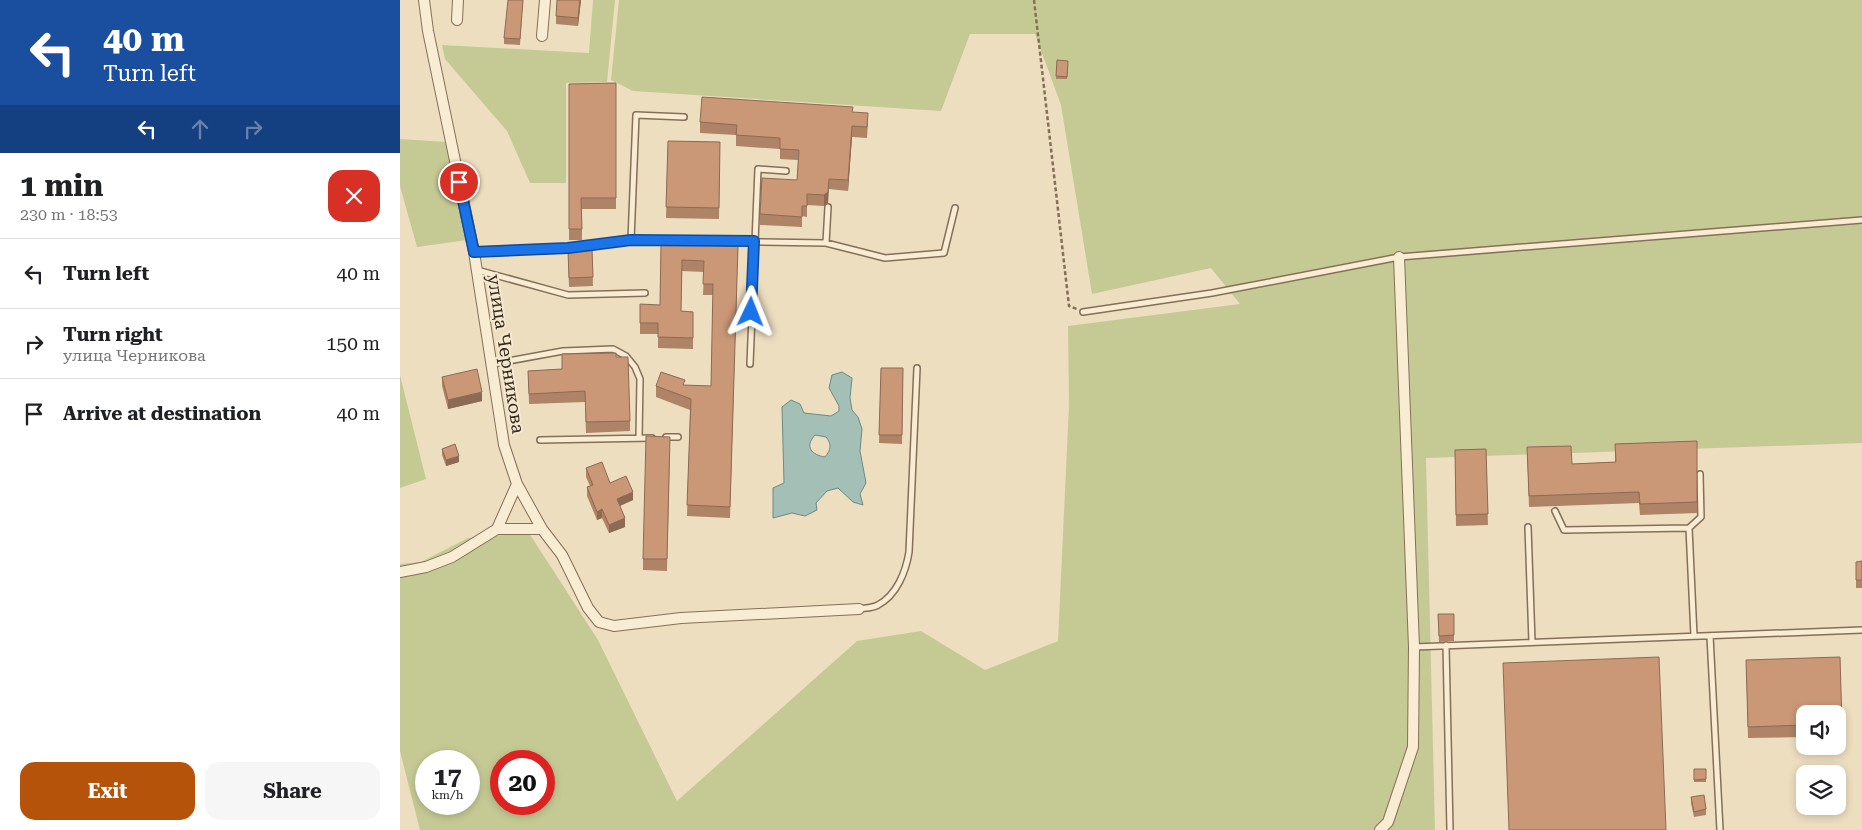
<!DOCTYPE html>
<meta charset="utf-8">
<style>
:root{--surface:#fff;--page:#f6f6f6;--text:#202124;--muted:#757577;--line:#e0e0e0;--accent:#b45309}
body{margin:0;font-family:"Roboto Serif",serif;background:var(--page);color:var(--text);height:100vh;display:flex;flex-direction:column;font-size:19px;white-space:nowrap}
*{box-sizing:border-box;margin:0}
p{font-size:16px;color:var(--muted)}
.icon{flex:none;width:28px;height:28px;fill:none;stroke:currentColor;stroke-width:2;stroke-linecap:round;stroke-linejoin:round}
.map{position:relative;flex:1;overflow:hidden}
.details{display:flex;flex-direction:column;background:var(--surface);width:400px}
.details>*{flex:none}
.hud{background:#1a4fa0;color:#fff;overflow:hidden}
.tools{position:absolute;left:1396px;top:705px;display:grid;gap:10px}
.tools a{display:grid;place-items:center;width:50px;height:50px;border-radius:10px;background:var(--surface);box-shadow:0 2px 8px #0003;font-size:25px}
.speed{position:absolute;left:15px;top:750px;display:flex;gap:10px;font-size:25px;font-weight:700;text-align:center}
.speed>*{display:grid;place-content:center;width:65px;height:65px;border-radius:50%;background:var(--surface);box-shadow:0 2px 8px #0003;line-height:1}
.speed small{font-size:12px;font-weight:400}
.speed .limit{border:8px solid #d22;background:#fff;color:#111}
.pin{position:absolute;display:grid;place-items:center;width:42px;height:42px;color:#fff;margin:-21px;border:2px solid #fff;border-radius:50%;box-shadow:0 1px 5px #0007}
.me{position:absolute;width:55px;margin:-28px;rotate:2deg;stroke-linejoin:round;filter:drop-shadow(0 0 4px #0008)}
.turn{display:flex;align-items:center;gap:18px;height:105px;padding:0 20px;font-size:22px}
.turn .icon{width:65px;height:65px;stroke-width:2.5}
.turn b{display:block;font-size:35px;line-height:42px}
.lanes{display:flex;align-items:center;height:48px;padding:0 20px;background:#0003;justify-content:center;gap:25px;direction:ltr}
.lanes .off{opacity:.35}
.round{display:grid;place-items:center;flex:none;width:52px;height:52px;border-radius:15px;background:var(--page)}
.summary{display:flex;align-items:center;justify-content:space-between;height:85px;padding:0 20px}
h1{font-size:30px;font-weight:700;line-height:38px}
.action{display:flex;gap:10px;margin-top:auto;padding:10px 20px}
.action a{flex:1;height:58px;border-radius:15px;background:var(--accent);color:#fff;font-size:20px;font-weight:700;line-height:58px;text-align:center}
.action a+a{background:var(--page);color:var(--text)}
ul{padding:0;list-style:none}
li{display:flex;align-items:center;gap:15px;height:70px;padding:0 20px;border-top:1px solid var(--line)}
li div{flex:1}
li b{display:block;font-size:19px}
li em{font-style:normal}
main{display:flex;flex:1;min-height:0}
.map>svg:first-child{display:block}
</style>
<main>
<section class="details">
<div class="hud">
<div class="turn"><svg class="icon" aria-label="left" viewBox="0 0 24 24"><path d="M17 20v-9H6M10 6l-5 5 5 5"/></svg><div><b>40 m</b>Turn left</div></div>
<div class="lanes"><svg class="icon" aria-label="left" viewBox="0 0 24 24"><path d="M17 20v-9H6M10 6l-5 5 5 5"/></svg><svg class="icon off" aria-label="ahead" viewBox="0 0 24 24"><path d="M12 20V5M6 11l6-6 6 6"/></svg><svg class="icon off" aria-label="right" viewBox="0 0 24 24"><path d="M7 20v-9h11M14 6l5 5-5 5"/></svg></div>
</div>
<div class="summary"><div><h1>1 min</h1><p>230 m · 18:53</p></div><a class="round" style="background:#d93025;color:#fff"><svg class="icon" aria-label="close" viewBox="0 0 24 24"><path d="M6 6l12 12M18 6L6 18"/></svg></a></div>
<ul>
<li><svg class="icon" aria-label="left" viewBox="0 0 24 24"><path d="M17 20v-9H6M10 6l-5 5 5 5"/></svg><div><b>Turn left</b></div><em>40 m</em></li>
<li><svg class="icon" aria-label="right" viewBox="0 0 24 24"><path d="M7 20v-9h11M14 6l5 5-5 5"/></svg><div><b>Turn right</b><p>улица Черникова</p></div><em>150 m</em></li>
<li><svg class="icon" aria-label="arrive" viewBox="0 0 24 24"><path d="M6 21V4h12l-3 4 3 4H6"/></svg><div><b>Arrive at destination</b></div><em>40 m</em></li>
</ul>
<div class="action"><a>Exit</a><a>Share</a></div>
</section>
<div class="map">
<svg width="1462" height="830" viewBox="0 0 1462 830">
<rect width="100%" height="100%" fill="#eddec0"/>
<path fill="#c5ca95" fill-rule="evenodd" d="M193,0H215L207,82L166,83V183H130L107,131L45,59L42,45L189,53Z
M219,0H1462V443L1026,458L1035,830H20L0,751V564L21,562L68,538L129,533L198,640L277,801L457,641L521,631L585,670L658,641L669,405L668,326L840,304L811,268L692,294L661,105L635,34H570L541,111L233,91L211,80ZM26,761H69V804H26ZM101,761H144V804H101Z
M0,139L46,142L67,240L17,247L0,186Z
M0,375L26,479L0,488Z"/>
<path fill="#a3bfb6" stroke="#6b8c83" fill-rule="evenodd" d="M442,372L452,378L450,398L452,410L458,417L462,429L460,451L466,483L460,494L463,505L453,502L438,488L427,491L416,503L417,510L405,516L392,513L373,518V488L384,483L382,407L391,400L400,404L404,413L431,416L439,411V406L429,388L432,375ZM415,435L426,437C432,444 431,450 425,457C412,455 404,447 415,435Z"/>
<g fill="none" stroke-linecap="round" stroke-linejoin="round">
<g stroke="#856f59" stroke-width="8">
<path id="service" d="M231,240L236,115L284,117
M426,243L428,207
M74,252L168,248L231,240L426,243L485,258L544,253L555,208
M77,270L168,295L245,293
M683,312L812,293L999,257L1462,220
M92,364L163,351L213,349L226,356L235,367L240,379L239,438
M350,364L358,169L386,171
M266,437H278
M140,440L252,438
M1155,511L1164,530L1289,528L1294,636
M1128,527L1132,642
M1289,528L1301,517L1300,474
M459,609C465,608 473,608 478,605C497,595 506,571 509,552L517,368
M1310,636L1320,830
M1046,645L1050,830
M1014,647L1462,630"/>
</g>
<g stroke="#856f59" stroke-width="12">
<path id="minor" d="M24,0L28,31L74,252L104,445L117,484L142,529L162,555L188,608L199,622L214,626L281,618L459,609
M57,20L58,0
M142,36L145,0
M97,529H142
M0,572L26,567L52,557L97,529L117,484
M980,830L988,822L1013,747L1014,647L999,257"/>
</g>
<path stroke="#856f59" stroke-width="2.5" stroke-dasharray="4 2.5" stroke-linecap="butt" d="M634,0L669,306L677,309"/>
<use href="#service" stroke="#f8ecd3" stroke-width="5"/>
<use href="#minor" stroke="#f8ecd3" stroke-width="10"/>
</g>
<path fill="#ae8366" d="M123,0L120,45L104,44V38Z
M181,0L178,26L156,24V16Z
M657,60L668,61L667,79H656Z
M216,83V209H182V240H169V84Z
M453,112L468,123L467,138L452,137L448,191L429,189L428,203L424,206L407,205V217L402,216V227L360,225V214L397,180L398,160L380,159V149L336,146V135L300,133V122Z
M268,141L320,142L319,219L266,218Z
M261,244L338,246L330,518L287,516L290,410L256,397V386L285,385L311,386L313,295H303L304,272L282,271L281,311L293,312V349L258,348V334H240V304L260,305Z
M192,249L193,286L169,287L168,259Z
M216,357L230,421V431L186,433L185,402L129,404L128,371L162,369Z
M481,368H503L502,444L479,443Z
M42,377L82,401L48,409L42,386Z
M1297,441V513L1240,515L1239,503L1129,507L1127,447L1172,464L1215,462V444Z
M270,448L267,571L243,570V559Z
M42,449L59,462L46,466L42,455Z
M1086,449L1088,525L1056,526L1055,450Z
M186,468L210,483L233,500L220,506L225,527L209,533L202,518L197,520L187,496V487L190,486L186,477Z
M1462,561V588H1456V562Z
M1038,614L1054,635V641L1039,642Z
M1440,657L1442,735H1438V714H1405V737L1348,738L1346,660Z
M1294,769H1306V782H1294Z
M1291,797L1306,809V815L1294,817L1291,803Z"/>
<path fill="#8d6a53" d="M180,0H181L178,26V18Z
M452,126V137L448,191V180Z
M429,179L428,203L424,206V195Z
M82,392V401L48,409V400Z
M59,456V462L46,466V460Z
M233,492V500L217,507V499Z
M202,509V518L197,520V512Z
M225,518V527L209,533V525Z"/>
<path fill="#ca9877" stroke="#8d6a53" d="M108,0H123L120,39L104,38Z
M157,0H180L178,18L156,16Z
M657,60L668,61L667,77L656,76Z
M216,83V198H181L182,229H169V84Z
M302,97L453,107L452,112L468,113L467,127L452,126L448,180L429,179L428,192L424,195L407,194V206H402V217L360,214L362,178L397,180L399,150L380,149V138L336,135L337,125L300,122Z
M268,141L320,142L319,208L266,207Z
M261,244L338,246L330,507L287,505L291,399L256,386L261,372L285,380L283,385L311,386L313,284H303L304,261L282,260L281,311L293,312V338L258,337V323H240V304L260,305Z
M192,249L193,277L169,278L168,250Z
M216,353V357H228L230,421L186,422L185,391L129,394L128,371L162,369V354Z
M481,368H503L502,435H479Z
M77,369L82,392L48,400L42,377Z
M246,436L270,437L267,559H243Z
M1297,441V502L1240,504L1239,492L1129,496L1127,447L1171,446L1172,464L1216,462L1215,444Z
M55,444L59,456L46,460L42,449Z
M1086,449L1088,514L1056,515L1055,450Z
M202,462L210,483L226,476L233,492L217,499L225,518L209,525L202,509L197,512L187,487L193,485L186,468Z
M1462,561V580H1456V562Z
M1038,614H1054V635L1039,636Z
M1259,657L1266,830H1109L1103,663Z
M1440,657L1442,724H1438V714H1405V725L1348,727L1346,660Z
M1294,769H1306V779L1294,780Z
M1304,795L1306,809L1294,812L1291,797Z"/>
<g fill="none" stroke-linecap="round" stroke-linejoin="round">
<g stroke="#114b97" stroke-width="12">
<path id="route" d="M59,182L74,252L168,248L231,240L354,241L351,312"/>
</g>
<use href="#route" stroke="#1a73e8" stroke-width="9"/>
</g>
<g text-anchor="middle" stroke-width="4" stroke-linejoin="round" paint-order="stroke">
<g font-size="18" fill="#35281d" stroke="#f4e9d0">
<text transform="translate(106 354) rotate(81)" y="6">улица Черникова</text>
</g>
</g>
</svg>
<div class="tools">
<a><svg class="icon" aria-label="sound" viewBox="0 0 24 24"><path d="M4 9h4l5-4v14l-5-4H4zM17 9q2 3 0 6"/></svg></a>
<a><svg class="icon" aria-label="layers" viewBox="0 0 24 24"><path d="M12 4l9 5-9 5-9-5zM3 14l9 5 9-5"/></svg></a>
</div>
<div class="speed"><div>17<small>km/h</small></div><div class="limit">20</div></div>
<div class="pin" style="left:59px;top:182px;background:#d93025"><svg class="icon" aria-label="arrive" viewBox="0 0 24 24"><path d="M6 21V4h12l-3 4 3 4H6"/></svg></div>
<svg class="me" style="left:351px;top:312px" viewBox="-20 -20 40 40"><path d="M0-17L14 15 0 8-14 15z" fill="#1a73e8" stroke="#fff" stroke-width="4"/></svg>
</div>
</main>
